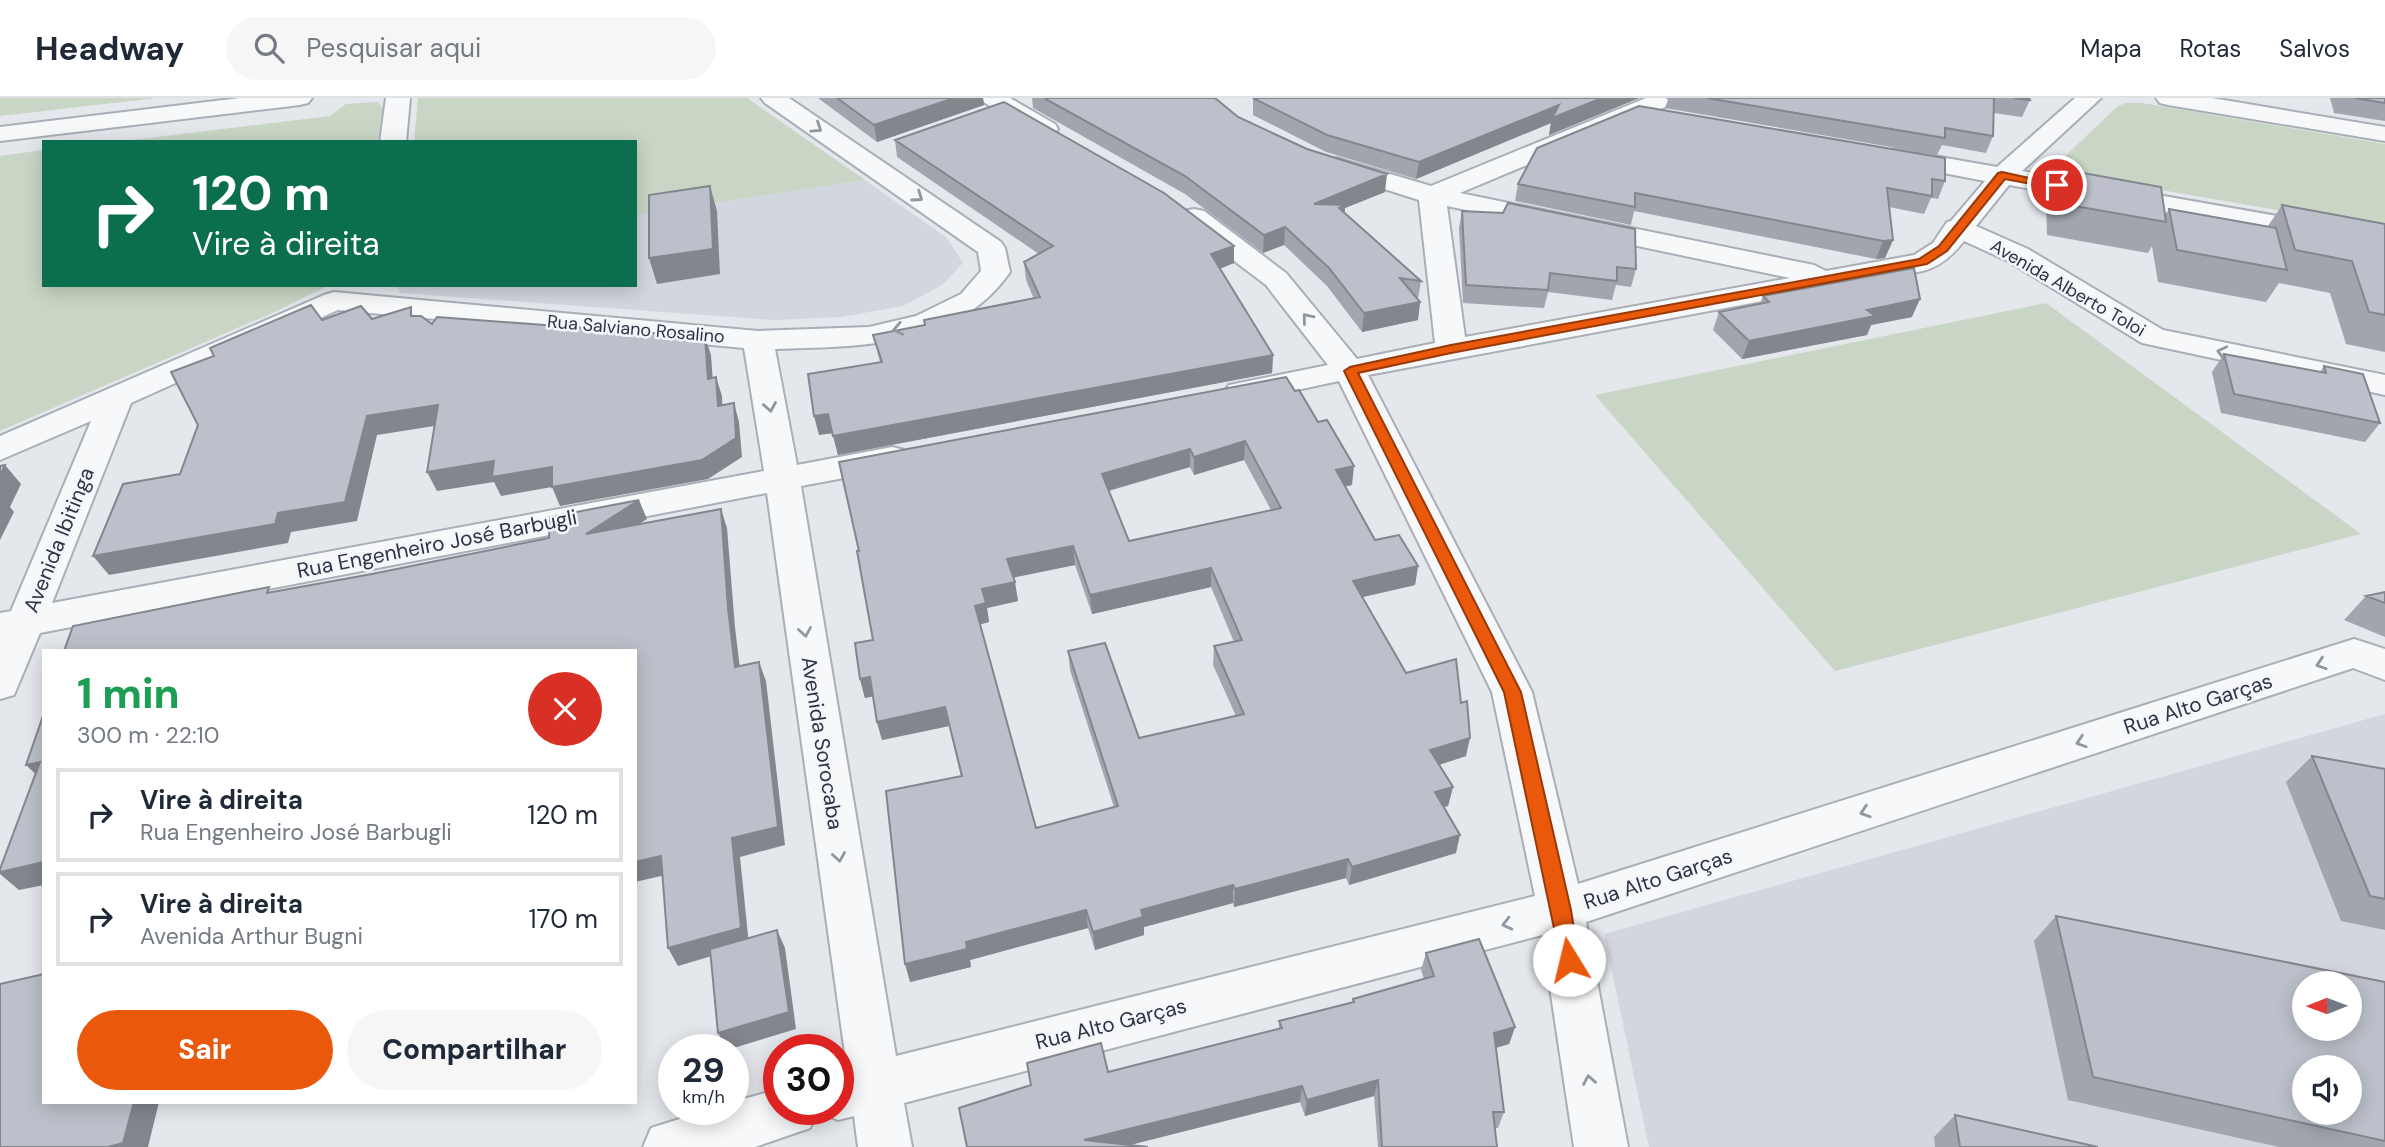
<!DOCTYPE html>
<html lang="pt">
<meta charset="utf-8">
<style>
:root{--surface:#fff;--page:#f6f6f7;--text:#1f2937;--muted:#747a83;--line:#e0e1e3;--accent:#ea580c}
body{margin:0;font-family:"DM Sans",sans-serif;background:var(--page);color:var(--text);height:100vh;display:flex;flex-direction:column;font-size:26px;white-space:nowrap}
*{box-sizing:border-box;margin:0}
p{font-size:23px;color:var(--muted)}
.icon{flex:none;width:38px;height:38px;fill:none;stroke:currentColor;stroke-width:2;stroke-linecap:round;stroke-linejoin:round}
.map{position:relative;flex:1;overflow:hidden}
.drawer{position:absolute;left:42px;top:551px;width:595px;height:455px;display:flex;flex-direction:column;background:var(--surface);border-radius:0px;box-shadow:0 4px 18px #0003}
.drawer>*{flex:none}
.guide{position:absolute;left:42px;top:42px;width:595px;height:147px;border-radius:0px;box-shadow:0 4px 18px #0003;background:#0b6e4f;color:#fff;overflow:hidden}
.needle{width:46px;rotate:269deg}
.fabs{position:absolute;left:2292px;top:873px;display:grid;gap:14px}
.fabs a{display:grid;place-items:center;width:70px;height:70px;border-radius:50%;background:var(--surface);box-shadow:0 4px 18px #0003;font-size:35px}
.speed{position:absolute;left:658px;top:936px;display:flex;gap:14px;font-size:35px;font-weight:700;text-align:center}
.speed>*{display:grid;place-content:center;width:91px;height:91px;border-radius:50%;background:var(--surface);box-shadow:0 4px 18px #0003;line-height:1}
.speed small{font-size:18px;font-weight:400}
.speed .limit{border:10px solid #d22;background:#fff;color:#111}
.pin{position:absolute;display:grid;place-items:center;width:60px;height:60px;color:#fff;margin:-30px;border:4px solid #fff;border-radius:50%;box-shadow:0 2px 7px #0007}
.me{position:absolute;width:77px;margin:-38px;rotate:351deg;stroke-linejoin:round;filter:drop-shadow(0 0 5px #0008)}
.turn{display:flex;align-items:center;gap:24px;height:147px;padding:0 35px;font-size:32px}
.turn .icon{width:91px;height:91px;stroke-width:2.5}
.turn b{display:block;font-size:49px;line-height:60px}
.round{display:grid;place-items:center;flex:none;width:74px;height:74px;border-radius:37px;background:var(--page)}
.head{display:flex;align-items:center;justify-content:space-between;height:119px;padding:0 35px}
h1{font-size:42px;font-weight:800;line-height:52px;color:#1e9e55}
.button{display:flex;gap:14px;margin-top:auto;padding:14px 35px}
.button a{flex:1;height:80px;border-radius:42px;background:var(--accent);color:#fff;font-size:28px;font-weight:800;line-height:80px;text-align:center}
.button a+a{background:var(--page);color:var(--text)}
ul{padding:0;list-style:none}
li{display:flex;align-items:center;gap:21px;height:94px;margin:0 14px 10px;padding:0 21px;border:4px solid var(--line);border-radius:0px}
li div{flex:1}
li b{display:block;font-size:26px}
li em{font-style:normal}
header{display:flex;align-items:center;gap:42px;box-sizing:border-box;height:98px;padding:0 35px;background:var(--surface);border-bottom:2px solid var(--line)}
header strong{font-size:33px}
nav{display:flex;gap:38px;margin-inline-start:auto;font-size:24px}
.search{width:490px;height:63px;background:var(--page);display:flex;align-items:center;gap:18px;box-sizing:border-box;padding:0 24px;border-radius:38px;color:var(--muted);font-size:26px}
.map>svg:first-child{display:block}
</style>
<header>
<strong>Headway</strong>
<div class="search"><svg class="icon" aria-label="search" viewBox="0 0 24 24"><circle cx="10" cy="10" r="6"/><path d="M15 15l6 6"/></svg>Pesquisar aqui</div>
<nav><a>Mapa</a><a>Rotas</a><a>Salvos</a></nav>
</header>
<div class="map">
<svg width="2385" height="1049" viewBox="0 0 2385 1049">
<rect width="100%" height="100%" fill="#e4e7ec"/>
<path fill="#d2d6de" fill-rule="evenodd" d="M865,82L947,140L963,165L942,187L903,208L841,219L775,222L400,195L397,187H635V117Z
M2385,616V1049H1649L1604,836ZM2305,886H2350V931H2305ZM2305,970H2350V1015H2305Z"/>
<path fill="#c9d6c5" d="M0,0H157L0,18Z
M418,0H747L865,82L635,117V44H414Z
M378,4L383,11L377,44H115L330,18L346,6Z
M2126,5H2142L2385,46V131L2069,76L2060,73L2056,67L2118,8Z
M44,52V187H329L277,213L0,333V58Z
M2046,205L2361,436L1835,573L1595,297Z"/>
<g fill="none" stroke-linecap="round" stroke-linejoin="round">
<g stroke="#a9aeb7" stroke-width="4">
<path id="minor" d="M240,0H312L308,5L300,7L0,43V29Z
M386,0H410L406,44H380Z
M761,0H789L1001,144L1005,150L1010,174C957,251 859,248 775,251L797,367L892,349L904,352L909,360L904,368L892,371L801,388L896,958L1535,798L1492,594L1339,283L1240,304L1229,301L1224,294L1229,287L1328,267L1266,187L1184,125L1180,119L1184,113L1194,111L1204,113L1286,175L1357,261L1435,245L1419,102L1328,73L1324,68L1328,63L1337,60L1346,63L1431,88L1646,0H1679L1675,5L1460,95L1814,167L1826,173L1914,157L1933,145L1947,124L1951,123L1985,83L1886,64L1882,59L1886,54L1895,51L1997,69L2075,0H2101L2022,73L2385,137V153L2009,87L1976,128L2028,151L2163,232L2385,277V297L2142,245L2008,163L1964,143C1953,157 1941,168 1923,173L1368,277L1532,594L1578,786L2354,541L2385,551V582L2353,570L1586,824L1628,1049H1574L1542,837L904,1005L912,1049H858L854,1018L838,1022L820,1015L818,1012H838V972L847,970L767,395L40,535L14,597L0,601V515L11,513L91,323L0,362V338L324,197L334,194L758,233L869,229L916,218L961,196L981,173L978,154L765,5ZM1447,108L1790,180L1465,239ZM338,212L744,250L764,373L52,505L131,305Z
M981,0H1010L1055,26L1058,31L1055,36L1046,38L1037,36L985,5Z
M2156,0H2212L2385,29V43L2168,7L2160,5Z
M779,991V1012H818L810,1030L755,1049H643L651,1030L708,1012H733V1004Z"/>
</g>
<use href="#minor" fill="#f7f8fa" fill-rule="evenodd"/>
</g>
<path fill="#a1a5ae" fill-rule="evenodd" d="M818,0H983L984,7L877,44Z
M1032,0H1215L1238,19L1385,94L1345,110L1344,115L1421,183L1418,201L1420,204L1418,222L1362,234L1327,188L1284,147L1263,155L1185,96L1033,10Z
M1253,0H1639L1549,37L1551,25L1416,81L1326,54L1253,17Z
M1666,0H2029L2030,2L2022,19L1994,15L1993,38L1986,55L1942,47L1937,57L1665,10L1668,2Z
M2330,0H2385V23L2334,15Z
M1639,8L1945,83L1938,101L1931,100L1924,116L1889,109L1893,142L1885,160L1876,161L1634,113L1631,127L1515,103L1518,86Z
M895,42L1234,148V165L1220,171L1273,257L1272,275L838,357L833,335L819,337L880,264L873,237L924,227V222L1034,201L1026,182L1024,164L1039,156L897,59Z
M2061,71L2165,117L2169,111L2268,128L2282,107L2385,126V254L2346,246L2330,195L2279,185L2266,204L2158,184L2152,148L2148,155L2047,137L2046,102Z
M1462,113L1636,171L1631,189L1616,187L1612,202L1548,194L1544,210L1463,205L1459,130Z
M1763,198L1912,219L1871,227L1867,237L1742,261L1713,232L1719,214L1760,206Z
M2224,256L2320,274L2324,268L2380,325L2365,344L2221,315L2212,274Z
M1286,279L1352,387L1345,388L1375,442L1418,468L1415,487L1362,499L1406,575L1466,658L1439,667L1453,689L1448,708L1444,709L1456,755L1349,787L1346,780L1234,809L1233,805L1144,829V837L1095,852L1088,830L970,862L971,869L910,884L961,678L949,628L882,642L877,624L873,598L865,600L860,581L873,542ZM1244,362L1271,412L1129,443L1109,393L1190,369L1194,377ZM1075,467L1092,516L1211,489L1234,544L1214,548L1213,567L1236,618L1139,640L1068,553L1070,572L1114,709L1036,730L980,526L989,524L987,510L1018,503L1013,480Z
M2385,494V539L2344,522L2366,498Z
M2312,658L2385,671V832L2341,823L2286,684Z
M2056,818L2385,884V1049H2279L2068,1002L2034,843Z
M1426,855L1515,929L1509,946L1496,949L1504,1014L1498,1030H1495L1497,1049H1378L1374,998L1305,1018L1300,1004L1130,1047L967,1049L1108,974L1279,931V923L1352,905L1353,901L1424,881L1421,872Z
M1955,1017L2098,1049H1935L1934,1039Z"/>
<path fill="#83868d" d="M954,0H983L984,7L877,44L874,27Z
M1602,0H1639L1549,37L1551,25L1416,81L1419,64L1559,7Z
M1387,76L1385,94L1345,110L1344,125L1314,106Z
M710,88L717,113L720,176L657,186L649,160Z
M1285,129L1284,147L1263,155L1264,137Z
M1893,142L1885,160L1876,161L1883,143Z
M1234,148V165L1211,174V156Z
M1920,201L1912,219L1871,227L1867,237L1742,261L1749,243L1867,212Z
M1420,204L1418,222L1362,234L1364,215Z
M705,239L711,257L714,299L708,281Z
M1273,257L1272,275L838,357L833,338Z
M716,279L722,298L723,326L718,308Z
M734,305L739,324L742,359L708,381L560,408L552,389L501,398L494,384L437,393L427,374L494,363L552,369Z
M438,307L447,326L377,337L357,423L291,434L288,445L109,477L93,458L278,415L367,318Z
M828,316L833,335L819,337L814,318Z
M1245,343L1244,362L1194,377V359Z
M1190,351V369L1103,394L1102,376Z
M5,367L21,386L10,409L14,414L0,442V378Z
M1354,368L1352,387L1334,391L1336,372Z
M639,402L647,421L594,455L586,436Z
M721,411L727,430L735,529L742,588L735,569L728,510Z
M1073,448L1075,467L1010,480L1007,461Z
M1418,468L1415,487L1350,502L1353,483Z
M1211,470V489L1092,516L1090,497Z
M1015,484L1018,503L987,510L989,524L978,527L975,508L982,491Z
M759,564L766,583L785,747L740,759L749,847L678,868L668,850L732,740Z
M870,579L875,598L865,600L860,581Z
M945,609L949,628L882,642L877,624Z
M1470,640L1466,658L1426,671L1430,652Z
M40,664L44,684L26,667Z
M1453,689L1448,708L1431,713L1435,694Z
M1460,737L1456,755L1349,787L1352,769Z
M661,758L670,776L635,784V764Z
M1348,761L1346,780L1234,809L1235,791Z
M44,764V787L19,792L0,776V774Z
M1233,787V805L1144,829V837L1095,852L1093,834L1141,812Z
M1086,812L1088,830L970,862L971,869L910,884L905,866L966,844Z
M777,832L785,850L796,931L727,952L718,935Z
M1515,929L1509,946L1489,952L1494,935Z
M1378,982L1374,998L1305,1018L1307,1002Z
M1302,988L1300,1004L1122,1049L1084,1042Z
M134,1004H159L148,1049H108Z"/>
<path fill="#bbc0ca" stroke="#83868d" stroke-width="2" fill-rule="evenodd" d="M837,0H954L874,27Z
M1044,0H1215L1238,19L1307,51L1387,76L1314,106L1345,107L1339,110L1421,183L1400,180L1420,204L1364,215L1329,170L1285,129L1264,137L1185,78Z
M1253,0H1602L1552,20L1559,7L1419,64L1327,37Z
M1707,0H1994L1993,38L1945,30V40Z
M2014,0H2029L2030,2Z
M2355,0H2385V5Z
M1004,4L1164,95L1234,148L1211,156L1273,257L833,338L828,316L814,318L808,276L882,264L873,237L925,227L924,222L1040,199L1024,164L1053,148L895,42Z
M1639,8L1945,60V83L1932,81V98L1887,90L1893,142L1883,143L1635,95V109L1518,86L1537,50Z
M2061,71L2161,89L2166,124L2063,106Z
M710,88L713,151L649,160V97Z
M1508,105L1635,131L1636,171L1617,169V183L1550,175L1548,192L1466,187L1462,113L1503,115Z
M2282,107L2385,126V217L2369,214L2352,163L2295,152Z
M2169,111L2276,130L2287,172L2177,152Z
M1914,170L1920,201L1867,212L1875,218L1749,243L1719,214L1769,204L1763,198Z
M311,207L322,222L361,208L372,221L411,209V218H421L432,226L437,219L705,239L708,281L716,279L718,308L734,305L736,340L702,362L552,389V369L492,379L494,363L427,374L438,307L367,318L345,404L278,415L275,426L93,458L123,386L180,376L198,327L171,274L214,258L210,250Z
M2224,256L2326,275L2324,268L2363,276L2380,325L2234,296Z
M1286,279L1295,293L1299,292L1318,324L1327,322L1354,368L1336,372L1375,442L1399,437L1418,468L1353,483L1406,575L1456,561L1461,605L1467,603L1470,640L1430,652L1453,689L1435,694L1460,737L1352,769L1348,761L1235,791L1233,787L1141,812L1143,819L1093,834L1086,812L966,844L967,851L905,866L886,693L962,678L945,609L877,624L870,579L860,581L855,545L873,542L857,453H859L839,364ZM1245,343L1281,410L1129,443L1102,376L1190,351L1194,359ZM1073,448L1090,497L1211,470L1242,542L1214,548L1244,616L1139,640L1105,545L1068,553L1118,708L1036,730L975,508L986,505L982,491L1015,484L1007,461Z
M5,367L0,378V368Z
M639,402L586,436L721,411L728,510L735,569L759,564L778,729L732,740L741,830L668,850L661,758L635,764V553H64L73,528L269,489L267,495L372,476L549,440L550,419Z
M2385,494V505L2366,498Z
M44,615V764L0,774V771L40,664L26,667Z
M2312,658L2385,671V801L2370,798Z
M2056,818L2385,884V1043L2093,979ZM2305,886H2350V931H2305ZM2305,970H2350V1015H2305Z
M777,832L789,914L718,935L710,851Z
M1479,841L1515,929L1494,935L1504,1014H1493L1497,1049H1382L1378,982L1307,1002L1302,988L1084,1042L1148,1049H967L959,1010L1031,987L1027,965L1101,945L1108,974L1282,930L1279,923L1354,904L1353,901L1434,878L1426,855Z
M44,876V1004H134L123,1045L108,1049H0V886Z
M1955,1017L2098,1049H1960Z"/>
<defs><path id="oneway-chevron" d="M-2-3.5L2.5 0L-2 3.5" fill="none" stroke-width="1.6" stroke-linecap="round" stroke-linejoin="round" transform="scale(1.75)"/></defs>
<g stroke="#9196a0">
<use href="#oneway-chevron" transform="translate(817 30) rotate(34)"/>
<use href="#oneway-chevron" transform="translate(918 99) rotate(35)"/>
<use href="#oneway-chevron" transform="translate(1307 220) rotate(-129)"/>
<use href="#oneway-chevron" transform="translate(898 231) rotate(168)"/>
<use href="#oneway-chevron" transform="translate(2222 254) rotate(-167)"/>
<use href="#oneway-chevron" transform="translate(770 309) rotate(80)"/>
<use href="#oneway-chevron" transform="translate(805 534) rotate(81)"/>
<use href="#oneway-chevron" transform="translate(2321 566) rotate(162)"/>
<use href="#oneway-chevron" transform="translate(2081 644) rotate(162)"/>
<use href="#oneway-chevron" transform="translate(1865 714) rotate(162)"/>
<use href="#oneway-chevron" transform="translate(839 759) rotate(81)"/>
<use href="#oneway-chevron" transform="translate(1507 826) rotate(166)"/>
<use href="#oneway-chevron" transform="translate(1589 982) rotate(-100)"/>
</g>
<path fill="#ea580c" stroke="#983908" stroke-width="2" d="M2002,74L2062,87L2057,91L2005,81L1947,153L1927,166L1451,255L1358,275L1521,594L1571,812L1579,862L1576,868L1569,871L1562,868L1504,594L1344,273L1350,269L1451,247L1919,161L1939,148L1998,75Z"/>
<g text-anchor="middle" stroke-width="5" stroke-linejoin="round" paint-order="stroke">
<g font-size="18" fill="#2b3445" stroke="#f4f6f9">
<text transform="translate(2068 190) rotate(30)" y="6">Avenida Alberto Toloi</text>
<text transform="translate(636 231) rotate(5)" y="6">Rua Salviano Rosalino</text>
</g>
<g font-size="21" fill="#2b3445" stroke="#f4f6f9">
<text transform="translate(59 442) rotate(-68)" y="7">Avenida Ibitinga</text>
<text transform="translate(437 446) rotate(-11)" y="7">Rua Engenheiro José Barbugli</text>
<text transform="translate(2198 606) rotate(-18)" y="7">Rua Alto Garças</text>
<text transform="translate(822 645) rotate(81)" y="7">Avenida Sorocaba</text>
<text transform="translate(1658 781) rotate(-18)" y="7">Rua Alto Garças</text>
<text transform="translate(1111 926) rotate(-14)" y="7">Rua Alto Garças</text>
</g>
</g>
</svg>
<div class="fabs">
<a><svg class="needle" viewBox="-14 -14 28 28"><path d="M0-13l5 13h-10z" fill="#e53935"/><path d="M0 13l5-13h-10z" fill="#747a83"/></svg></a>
<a><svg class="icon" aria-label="sound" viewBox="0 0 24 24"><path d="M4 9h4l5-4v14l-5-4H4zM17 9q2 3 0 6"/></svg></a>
</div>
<div class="speed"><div>29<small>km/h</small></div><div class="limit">30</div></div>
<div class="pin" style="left:2057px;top:87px;background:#d93025"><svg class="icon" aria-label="arrive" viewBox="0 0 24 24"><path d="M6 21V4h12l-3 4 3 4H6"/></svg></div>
<svg class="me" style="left:1569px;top:862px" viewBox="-20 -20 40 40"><circle r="19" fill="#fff"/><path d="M0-13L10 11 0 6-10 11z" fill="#ea580c"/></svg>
<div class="guide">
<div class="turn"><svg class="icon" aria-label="right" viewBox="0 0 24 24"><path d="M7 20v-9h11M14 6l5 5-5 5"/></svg><div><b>120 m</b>Vire à direita</div></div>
</div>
<section class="drawer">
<div class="head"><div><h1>1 min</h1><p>300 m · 22:10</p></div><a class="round" style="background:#d93025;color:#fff"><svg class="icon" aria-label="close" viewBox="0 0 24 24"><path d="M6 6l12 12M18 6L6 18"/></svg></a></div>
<ul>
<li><svg class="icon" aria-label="right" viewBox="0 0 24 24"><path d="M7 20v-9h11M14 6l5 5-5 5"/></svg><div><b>Vire à direita</b><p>Rua Engenheiro José Barbugli</p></div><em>120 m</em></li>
<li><svg class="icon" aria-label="right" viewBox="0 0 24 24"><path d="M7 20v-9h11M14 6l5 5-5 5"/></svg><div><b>Vire à direita</b><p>Avenida Arthur Bugni</p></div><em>170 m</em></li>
</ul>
<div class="button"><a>Sair</a><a>Compartilhar</a></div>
</section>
</div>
